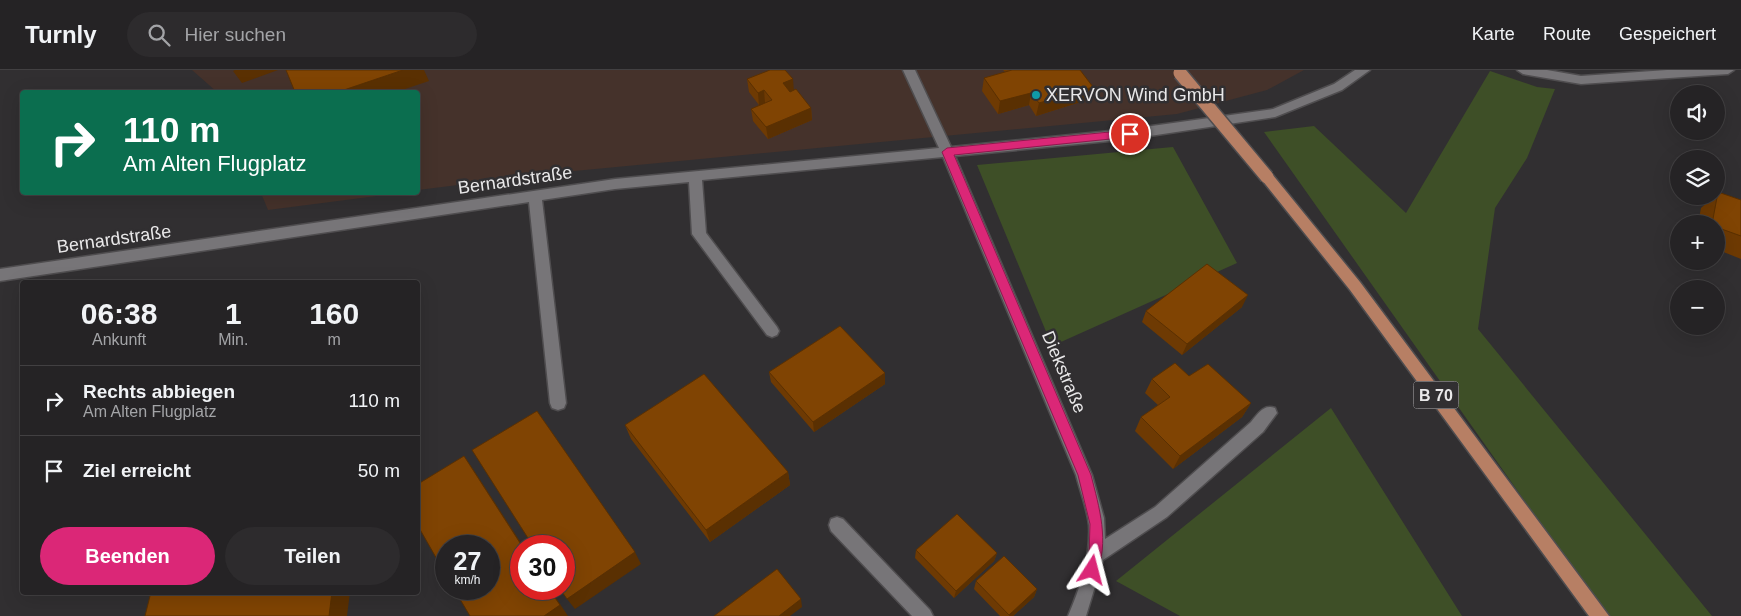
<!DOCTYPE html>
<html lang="de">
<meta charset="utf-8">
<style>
:root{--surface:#252325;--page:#2d2b2d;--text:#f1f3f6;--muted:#a3a4a7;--line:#424042;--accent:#db2777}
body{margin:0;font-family:Helvetica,sans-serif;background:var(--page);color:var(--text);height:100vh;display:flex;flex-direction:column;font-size:19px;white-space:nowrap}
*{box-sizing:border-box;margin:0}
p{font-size:16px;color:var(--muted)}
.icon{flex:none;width:28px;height:28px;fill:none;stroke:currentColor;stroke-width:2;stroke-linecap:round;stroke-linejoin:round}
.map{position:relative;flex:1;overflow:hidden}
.panel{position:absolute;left:20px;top:210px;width:400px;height:315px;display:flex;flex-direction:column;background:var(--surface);border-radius:5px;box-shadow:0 5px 20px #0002,0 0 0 1px var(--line)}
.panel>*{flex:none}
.top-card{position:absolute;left:20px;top:20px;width:400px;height:105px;border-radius:5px;box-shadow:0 5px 20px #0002,0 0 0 1px var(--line);background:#0b6e4f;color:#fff;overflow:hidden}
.controls{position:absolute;left:1670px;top:15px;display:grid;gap:10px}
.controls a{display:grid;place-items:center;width:55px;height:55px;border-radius:50%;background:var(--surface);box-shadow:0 5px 20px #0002,0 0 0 1px var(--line);font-size:25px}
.speed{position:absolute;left:435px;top:465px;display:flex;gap:10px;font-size:25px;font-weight:700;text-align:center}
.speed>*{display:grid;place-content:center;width:65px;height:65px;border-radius:50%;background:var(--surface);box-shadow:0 5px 20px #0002,0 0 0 1px var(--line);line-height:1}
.speed small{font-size:12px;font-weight:400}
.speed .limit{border:8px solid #d22;background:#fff;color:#111}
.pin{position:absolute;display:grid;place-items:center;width:42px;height:42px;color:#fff;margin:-21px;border:2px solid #fff;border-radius:50%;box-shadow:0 1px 5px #0007}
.me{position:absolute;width:55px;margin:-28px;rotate:9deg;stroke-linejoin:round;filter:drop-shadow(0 0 4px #0008)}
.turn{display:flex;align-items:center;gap:18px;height:105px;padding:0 20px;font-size:22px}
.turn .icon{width:65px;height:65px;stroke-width:2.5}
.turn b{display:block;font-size:35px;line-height:42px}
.eta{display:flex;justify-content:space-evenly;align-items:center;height:85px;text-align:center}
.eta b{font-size:30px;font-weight:700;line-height:35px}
.action{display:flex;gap:10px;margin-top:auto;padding:10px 20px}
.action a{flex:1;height:58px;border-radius:30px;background:var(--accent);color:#fff;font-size:20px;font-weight:700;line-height:58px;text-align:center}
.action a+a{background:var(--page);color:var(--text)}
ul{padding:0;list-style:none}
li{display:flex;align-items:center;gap:15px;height:70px;padding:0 20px;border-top:1px solid var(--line)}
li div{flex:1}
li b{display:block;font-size:19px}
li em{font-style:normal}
header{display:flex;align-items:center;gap:30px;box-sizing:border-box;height:70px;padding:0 25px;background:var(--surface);border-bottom:1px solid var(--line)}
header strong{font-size:24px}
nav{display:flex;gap:28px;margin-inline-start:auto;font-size:18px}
.search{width:350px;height:45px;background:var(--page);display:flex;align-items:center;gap:12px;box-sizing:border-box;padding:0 18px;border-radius:28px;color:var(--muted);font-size:19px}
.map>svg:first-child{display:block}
</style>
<header>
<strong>Turnly</strong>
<div class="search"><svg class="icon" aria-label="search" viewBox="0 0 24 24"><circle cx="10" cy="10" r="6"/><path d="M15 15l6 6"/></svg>Hier suchen</div>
<nav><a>Karte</a><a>Route</a><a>Gespeichert</a></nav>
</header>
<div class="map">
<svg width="1741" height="546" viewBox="0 0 1741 546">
<rect width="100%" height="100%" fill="#312f31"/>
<path fill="#45322b" d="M192,0H1304L1267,20L1177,44L553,103L418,120V22H217Z
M261,123H400L268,140Z"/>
<path fill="#3e4f27" d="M1490,1L1537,17L1555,19L1527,88L1495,138L1478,259L1712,546H1606L1264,62L1314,56L1406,143Z
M1173,77L1237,193L1052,276L977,95Z
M1331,338L1462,546H1180L1116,511Z"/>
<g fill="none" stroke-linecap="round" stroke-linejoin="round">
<g stroke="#4f4d4f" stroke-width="3">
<path id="minor" d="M903,0H915L951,77L1130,59L1273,39L1334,14L1355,0H1370L1342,20L1275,47L1130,69L955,86L1092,405L1104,448L1105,469L1155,437L1251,352C1258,344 1263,334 1275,338L1277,343L1263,362L1167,447L1103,490L1086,546H1068C1080,518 1091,486 1089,455C1087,438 1080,421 1076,405L943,87L702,110L706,163L777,257L779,261L777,265L772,267L767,265L692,164L689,112L615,119L542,130L566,333L564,338L558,340L552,338L550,333L529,132L0,211V199L615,109L939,78Z
M1517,0H1547L1581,6L1667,0H1734L1728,4L1581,14L1523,4Z
M837,447L843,449L930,540L933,546H912L831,461L829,455L831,449Z"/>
</g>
<g stroke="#4f4d4f" stroke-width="3">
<path id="major" d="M1267,102L1272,104L1360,212L1609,546H1589L1350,220L1262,110L1260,107L1262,104Z"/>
</g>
<use href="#minor" fill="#777578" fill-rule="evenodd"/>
<use href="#major" fill="#b77f64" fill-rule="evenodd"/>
<g stroke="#4f4d4f" stroke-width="16" stroke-linecap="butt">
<path id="major-bridge" d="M1180,3L1267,107"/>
</g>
<use href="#major-bridge" stroke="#b77f64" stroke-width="13"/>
</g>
<path fill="#6e3a03" d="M1003,0H1080L1093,17L1090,29L1036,46L1029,35L998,44L982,21L984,8L1005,2Z
M747,9L794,20L811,38L812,50L768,69L753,51L751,39L759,35L749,22Z
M1718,122L1741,130V189L1716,179V154H1698L1701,138L1714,126H1716V124Z
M1242,237L1182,285L1142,252L1146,241Z
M769,302L885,303V314L814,362L771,312Z
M1189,306L1251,333L1242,347L1173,399L1135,361L1141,347L1158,335L1145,323L1152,309Z
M625,355L788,402L790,415L710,472L631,369Z
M916,480L997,483L994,491L954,528L915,488Z
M976,511L1037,519L1034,527L1013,546H1000L974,519Z"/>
<path fill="#5a3002" d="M235,0H278L242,13L233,1Z
M403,0H424L429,11L396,22H338Z
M793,9L794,22L784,26L783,13Z
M1093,17L1090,29L1036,46L1039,33Z
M764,20L765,33L759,36L758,23Z
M1031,23L1029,35L998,44L1000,31Z
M811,38L812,50L768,69L766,57Z
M1248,225L1242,237L1182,285L1187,274Z
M885,303V314L814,362L813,352Z
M1251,333L1242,347L1173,399L1180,386Z
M464,386L473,399L523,476H522Z
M788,402L790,415L710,472L706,460Z
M635,482L641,494L575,539L567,529Z
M997,483L994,491L954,528L956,521Z
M549,519H550L568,546H544Z
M1037,519L1034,527L1013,546H1009V545Z
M332,522H350L347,546H329Z
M801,529L802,537L790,546H779Z"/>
<path fill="#804403" stroke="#5a3002" d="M286,0H403L338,22H295Z
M770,0H785L793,9L783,13L790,22L796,19L811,38L766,57L751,39L772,30L764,20L758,23L747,9Z
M1012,0H1080L1093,17L1039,33L1031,23L1000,31L984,8Z
M1718,122L1741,130V166L1716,157V154H1712Z
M1207,194L1248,225L1187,274L1146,241Z
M840,256L885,303L813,352L769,302Z
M1175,293L1189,306L1208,294L1251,333L1180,386L1141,347L1170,327L1152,309Z
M704,304L788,402L706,460L625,355Z
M537,341L635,482L567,529L560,519H564V476H533L472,380Z
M464,386L522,476L521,519H549L560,535L544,546H470L454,519H489V476H446V505L418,456V414Z
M957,444L997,483L956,521L916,480Z
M1004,486L1037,519L1009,545L976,511Z
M777,499L801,529L779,546H714Z
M151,522H332L329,546H145Z"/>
<path fill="#db2777" stroke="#8e194d" d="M1130,60L1134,64L1130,67L954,85L1091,405C1099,437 1110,472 1096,505L1092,507L1087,505L1085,500L1089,486L1090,454L1078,405L942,82L947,78Z"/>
<circle fill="#0f9aa8" stroke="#312f31" stroke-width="2" cx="1036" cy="25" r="5"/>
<g text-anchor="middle" stroke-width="5" stroke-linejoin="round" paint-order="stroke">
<rect fill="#312f31" stroke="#b2b0b2" stroke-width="1" x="1413.5" y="311.5" width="45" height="27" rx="4"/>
<g font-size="16" font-weight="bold" fill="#e9e8e9">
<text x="1436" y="331">B 70</text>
</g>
<g font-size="18" fill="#e9e8e9" stroke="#312f31" text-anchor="start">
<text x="1046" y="31">XERVON Wind GmbH</text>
</g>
<g font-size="18" fill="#e9e8e9" stroke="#312f31">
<text transform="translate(515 110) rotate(-8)" y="6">Bernardstraße</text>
<text transform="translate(114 169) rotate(-8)" y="6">Bernardstraße</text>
<text transform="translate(1064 302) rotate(67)" y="6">Diekstraße</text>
</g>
</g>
</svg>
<div class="controls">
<a><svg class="icon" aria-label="sound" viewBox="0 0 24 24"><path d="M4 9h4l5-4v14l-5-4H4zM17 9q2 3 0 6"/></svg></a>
<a><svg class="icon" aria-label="layers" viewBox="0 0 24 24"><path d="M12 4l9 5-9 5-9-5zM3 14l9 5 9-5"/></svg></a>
<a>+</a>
<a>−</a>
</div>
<div class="speed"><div>27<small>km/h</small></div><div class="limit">30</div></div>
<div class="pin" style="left:1130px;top:64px;background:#d93025"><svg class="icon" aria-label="arrive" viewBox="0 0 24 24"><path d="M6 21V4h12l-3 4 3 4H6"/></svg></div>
<svg class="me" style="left:1092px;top:500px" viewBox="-20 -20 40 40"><path d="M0-17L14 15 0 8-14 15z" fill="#db2777" stroke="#fff" stroke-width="4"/></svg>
<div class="top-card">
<div class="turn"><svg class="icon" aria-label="right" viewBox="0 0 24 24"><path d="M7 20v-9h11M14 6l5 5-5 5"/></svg><div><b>110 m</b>Am Alten Flugplatz</div></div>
</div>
<section class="panel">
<div class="eta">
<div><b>06:38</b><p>Ankunft</p></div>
<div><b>1</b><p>Min.</p></div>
<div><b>160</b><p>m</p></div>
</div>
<ul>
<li><svg class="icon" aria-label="right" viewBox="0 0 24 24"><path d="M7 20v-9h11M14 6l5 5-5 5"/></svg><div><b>Rechts abbiegen</b><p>Am Alten Flugplatz</p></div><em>110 m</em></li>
<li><svg class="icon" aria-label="arrive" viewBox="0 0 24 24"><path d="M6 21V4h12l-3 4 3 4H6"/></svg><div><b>Ziel erreicht</b></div><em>50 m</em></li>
</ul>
<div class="action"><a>Beenden</a><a>Teilen</a></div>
</section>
</div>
